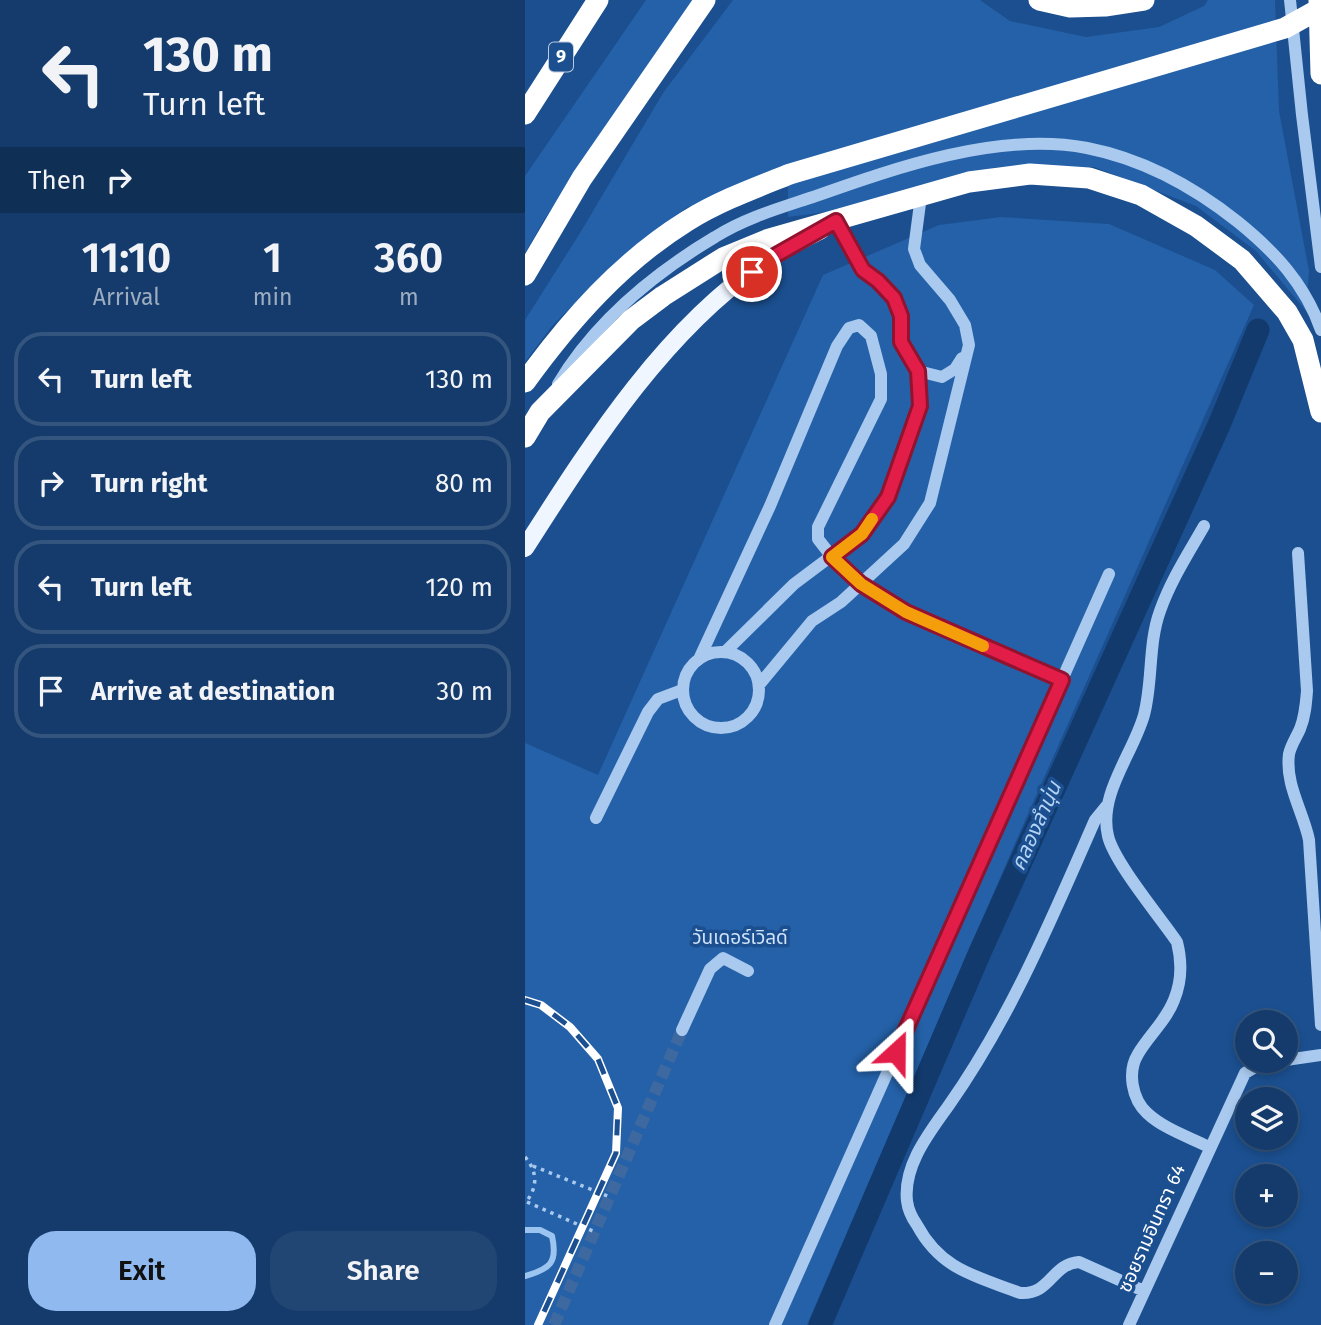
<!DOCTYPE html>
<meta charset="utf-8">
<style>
:root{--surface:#143b6b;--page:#214673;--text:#f1f3f6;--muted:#9dadc1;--line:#33557e;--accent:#90b9f0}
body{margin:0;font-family:"Fira Sans","Noto Sans Thai",sans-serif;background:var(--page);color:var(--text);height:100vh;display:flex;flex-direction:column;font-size:26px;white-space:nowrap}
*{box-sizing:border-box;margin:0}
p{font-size:23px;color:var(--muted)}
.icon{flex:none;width:38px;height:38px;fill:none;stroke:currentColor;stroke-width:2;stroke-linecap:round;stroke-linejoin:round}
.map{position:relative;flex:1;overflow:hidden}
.details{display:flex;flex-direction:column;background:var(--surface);width:525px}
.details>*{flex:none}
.guide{background:#143b6b;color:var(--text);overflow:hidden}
.buttons{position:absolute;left:710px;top:1010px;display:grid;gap:14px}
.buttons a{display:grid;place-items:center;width:63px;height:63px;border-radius:50%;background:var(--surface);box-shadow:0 4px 10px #0003,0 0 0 2px var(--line);font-size:35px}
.pin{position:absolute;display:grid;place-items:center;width:60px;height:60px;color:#fff;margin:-30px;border:4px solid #fff;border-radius:50%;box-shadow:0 2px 7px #0007}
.me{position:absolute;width:77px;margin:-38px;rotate:24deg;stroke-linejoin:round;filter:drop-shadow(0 0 5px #0008)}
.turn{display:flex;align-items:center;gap:24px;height:147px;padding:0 28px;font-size:32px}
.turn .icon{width:91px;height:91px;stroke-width:2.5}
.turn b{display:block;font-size:49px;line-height:60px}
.then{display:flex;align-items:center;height:66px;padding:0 28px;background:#0003;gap:14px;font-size:26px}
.eta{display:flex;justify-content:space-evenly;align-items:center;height:119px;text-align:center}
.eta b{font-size:42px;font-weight:600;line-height:49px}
.action{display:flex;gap:14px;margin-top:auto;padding:14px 28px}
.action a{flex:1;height:80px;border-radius:28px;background:var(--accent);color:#111;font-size:28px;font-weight:600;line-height:80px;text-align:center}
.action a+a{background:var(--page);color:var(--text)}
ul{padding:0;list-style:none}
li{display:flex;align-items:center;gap:21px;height:94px;margin:0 14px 10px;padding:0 14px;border:4px solid var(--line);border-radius:28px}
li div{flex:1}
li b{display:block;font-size:26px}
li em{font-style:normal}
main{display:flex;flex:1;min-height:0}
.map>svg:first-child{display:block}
</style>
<main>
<section class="details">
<div class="guide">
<div class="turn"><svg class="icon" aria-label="left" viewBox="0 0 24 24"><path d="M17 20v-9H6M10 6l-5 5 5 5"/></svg><div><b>130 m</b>Turn left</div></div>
<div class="then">Then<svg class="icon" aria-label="right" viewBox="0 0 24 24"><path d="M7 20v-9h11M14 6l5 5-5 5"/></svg></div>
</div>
<div class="eta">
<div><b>11:10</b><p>Arrival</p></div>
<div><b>1</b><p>min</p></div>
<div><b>360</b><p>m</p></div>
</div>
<ul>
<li><svg class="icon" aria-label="left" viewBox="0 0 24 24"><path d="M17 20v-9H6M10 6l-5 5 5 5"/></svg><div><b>Turn left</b></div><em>130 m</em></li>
<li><svg class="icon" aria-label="right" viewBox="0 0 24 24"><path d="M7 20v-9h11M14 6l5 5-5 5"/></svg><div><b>Turn right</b></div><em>80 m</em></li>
<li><svg class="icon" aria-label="left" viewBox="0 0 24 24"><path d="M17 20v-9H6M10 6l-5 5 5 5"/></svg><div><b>Turn left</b></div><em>120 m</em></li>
<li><svg class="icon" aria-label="arrive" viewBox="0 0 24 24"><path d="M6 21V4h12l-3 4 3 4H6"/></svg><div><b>Arrive at destination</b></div><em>30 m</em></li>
</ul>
<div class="action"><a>Exit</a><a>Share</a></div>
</section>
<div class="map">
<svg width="796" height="1325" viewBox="0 0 796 1325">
<rect width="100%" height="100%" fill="#1b4f8f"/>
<path fill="#2461a8" d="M121,0H168L19,220L0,253V176Z
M208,0H455L485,21L561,37L634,27L679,6L683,0H750L754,111L784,271L781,311L731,251L671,206L569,167H472L324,209L263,217V170L161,208L80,273L27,326L0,362V320L55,233L138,93Z
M476,217L584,224L690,270L729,305L498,825L282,1325H0V743L73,775L298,275L414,225Z"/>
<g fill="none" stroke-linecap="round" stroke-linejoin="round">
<path stroke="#9cc4f0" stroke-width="6" d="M0,1230H15L27,1236C33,1263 25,1269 0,1276"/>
<path stroke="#123a6d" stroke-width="23" d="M295,1325L455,952L694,425L733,330"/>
<path stroke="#3d69a0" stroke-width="12" stroke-dasharray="12 6" stroke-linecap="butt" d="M29,1325L157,1030"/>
<path stroke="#a9c9ee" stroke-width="3.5" stroke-dasharray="3.5 5" stroke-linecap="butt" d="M0,1157C13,1172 13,1188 0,1203
M8,1166L85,1197
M2,1202L70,1232"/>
<path stroke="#a9c9ee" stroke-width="12" d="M765,0L777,115L796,267
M393,371L417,377L430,369L437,358
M33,384C70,322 128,274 190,237C220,218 255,208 288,197C370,168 474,131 562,148C618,159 669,187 713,222C750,252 780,284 796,330
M679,526C663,554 646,580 635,611C623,644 628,681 619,715C608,754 573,794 583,836C589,862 635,917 652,942C657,962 657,981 649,1000C641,1021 624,1035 613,1054C602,1072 607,1099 622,1113C639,1129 664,1137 684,1147
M773,553L782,691C781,704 780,717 775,729C771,738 766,745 764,754C760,785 778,811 784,840L796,1025
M158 690a38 38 0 1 1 76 0a38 38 0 1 1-76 0Z
M200,652L269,584L337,533L363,497L395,406L393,371L376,342V316L369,298L353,281L338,270L311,221
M175,657L245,506L312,346L324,328L334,325L346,336L356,374V399L293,527V539L307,557L336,584L381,613L537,680
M234,685L287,621L316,602L379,544L405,503L444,345L440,325L425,300L395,265L389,249L396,196
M583,804L570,820C527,918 486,1017 424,1105C405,1132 378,1165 382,1201C383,1209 387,1218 392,1225C416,1270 451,1276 495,1293C526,1295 526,1264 554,1262L619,1291
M71,818L123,712L133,699L157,690
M157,1030L185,969L198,958L223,971
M761,1060L796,1055
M250,1325L584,574
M604,1325L720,1073L737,1063L754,1060"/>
<path stroke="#f0f6ff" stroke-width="18" d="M0,548C66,445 140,327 244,259C260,248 279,239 296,230"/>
<path stroke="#fff" stroke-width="21" d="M514,0L545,7L580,6L619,0
M794,0L796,74
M0,114L73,0
M0,275L57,178L180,0
M0,382C45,320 96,262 162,221C194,201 230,188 265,174L760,28L796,8
M0,437L15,412L106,320L138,296L198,258L244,239L444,182L505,174L564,178L616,195L671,226L717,260L762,312L778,340L796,412"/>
<g stroke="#fff" stroke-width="8">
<path id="rail" d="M0,1000L16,1005L45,1027L73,1059L93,1108L91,1153L13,1325"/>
</g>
<use href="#rail" stroke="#1b4f8f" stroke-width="5" stroke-dasharray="16" stroke-linecap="butt"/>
</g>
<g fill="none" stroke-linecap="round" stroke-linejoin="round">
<g stroke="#92132f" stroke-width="18">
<path id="route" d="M227,272L244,259L311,221L338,270L353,281L369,298L376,316V342L393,371L395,406L363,497L337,534L307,557L336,584L381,612L537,680L371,1052"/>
</g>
<use href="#route" stroke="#e11d48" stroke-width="12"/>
<path stroke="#f59e0b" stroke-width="12" d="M347,519L337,534L307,557L336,584L381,612L458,646"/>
</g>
<g text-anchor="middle" stroke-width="7" stroke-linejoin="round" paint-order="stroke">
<rect fill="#1b4f8f" stroke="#bbcadd" stroke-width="2" x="24" y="42.5" width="24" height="29" rx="5"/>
<g font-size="18" font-weight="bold" fill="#fff">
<text x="36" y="63">9</text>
</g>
<g font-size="19" fill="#cfe3fa" stroke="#1b4f8f">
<text x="215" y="944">วันเดอร์เวิลด์</text>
</g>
<g font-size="19" fill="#fff" stroke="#1b4f8f">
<text transform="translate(626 1228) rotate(-66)" y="7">ซอยรามอินทรา 64</text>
</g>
<g font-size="21" font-style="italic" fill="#b5d3f5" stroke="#1b4f8f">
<text transform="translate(511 826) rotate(-66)" y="7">คลองลำนุ่น</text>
</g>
</g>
</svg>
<div class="buttons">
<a><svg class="icon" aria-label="search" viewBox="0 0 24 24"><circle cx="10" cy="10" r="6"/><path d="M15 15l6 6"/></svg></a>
<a><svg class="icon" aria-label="layers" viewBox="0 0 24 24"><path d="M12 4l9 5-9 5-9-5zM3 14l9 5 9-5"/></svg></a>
<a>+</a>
<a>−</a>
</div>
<div class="pin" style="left:227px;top:272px;background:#d93025"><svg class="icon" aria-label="arrive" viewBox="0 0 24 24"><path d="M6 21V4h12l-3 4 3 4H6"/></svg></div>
<svg class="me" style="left:371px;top:1052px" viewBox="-20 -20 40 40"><path d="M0-17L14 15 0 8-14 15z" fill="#e11d48" stroke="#fff" stroke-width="4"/></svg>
</div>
</main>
